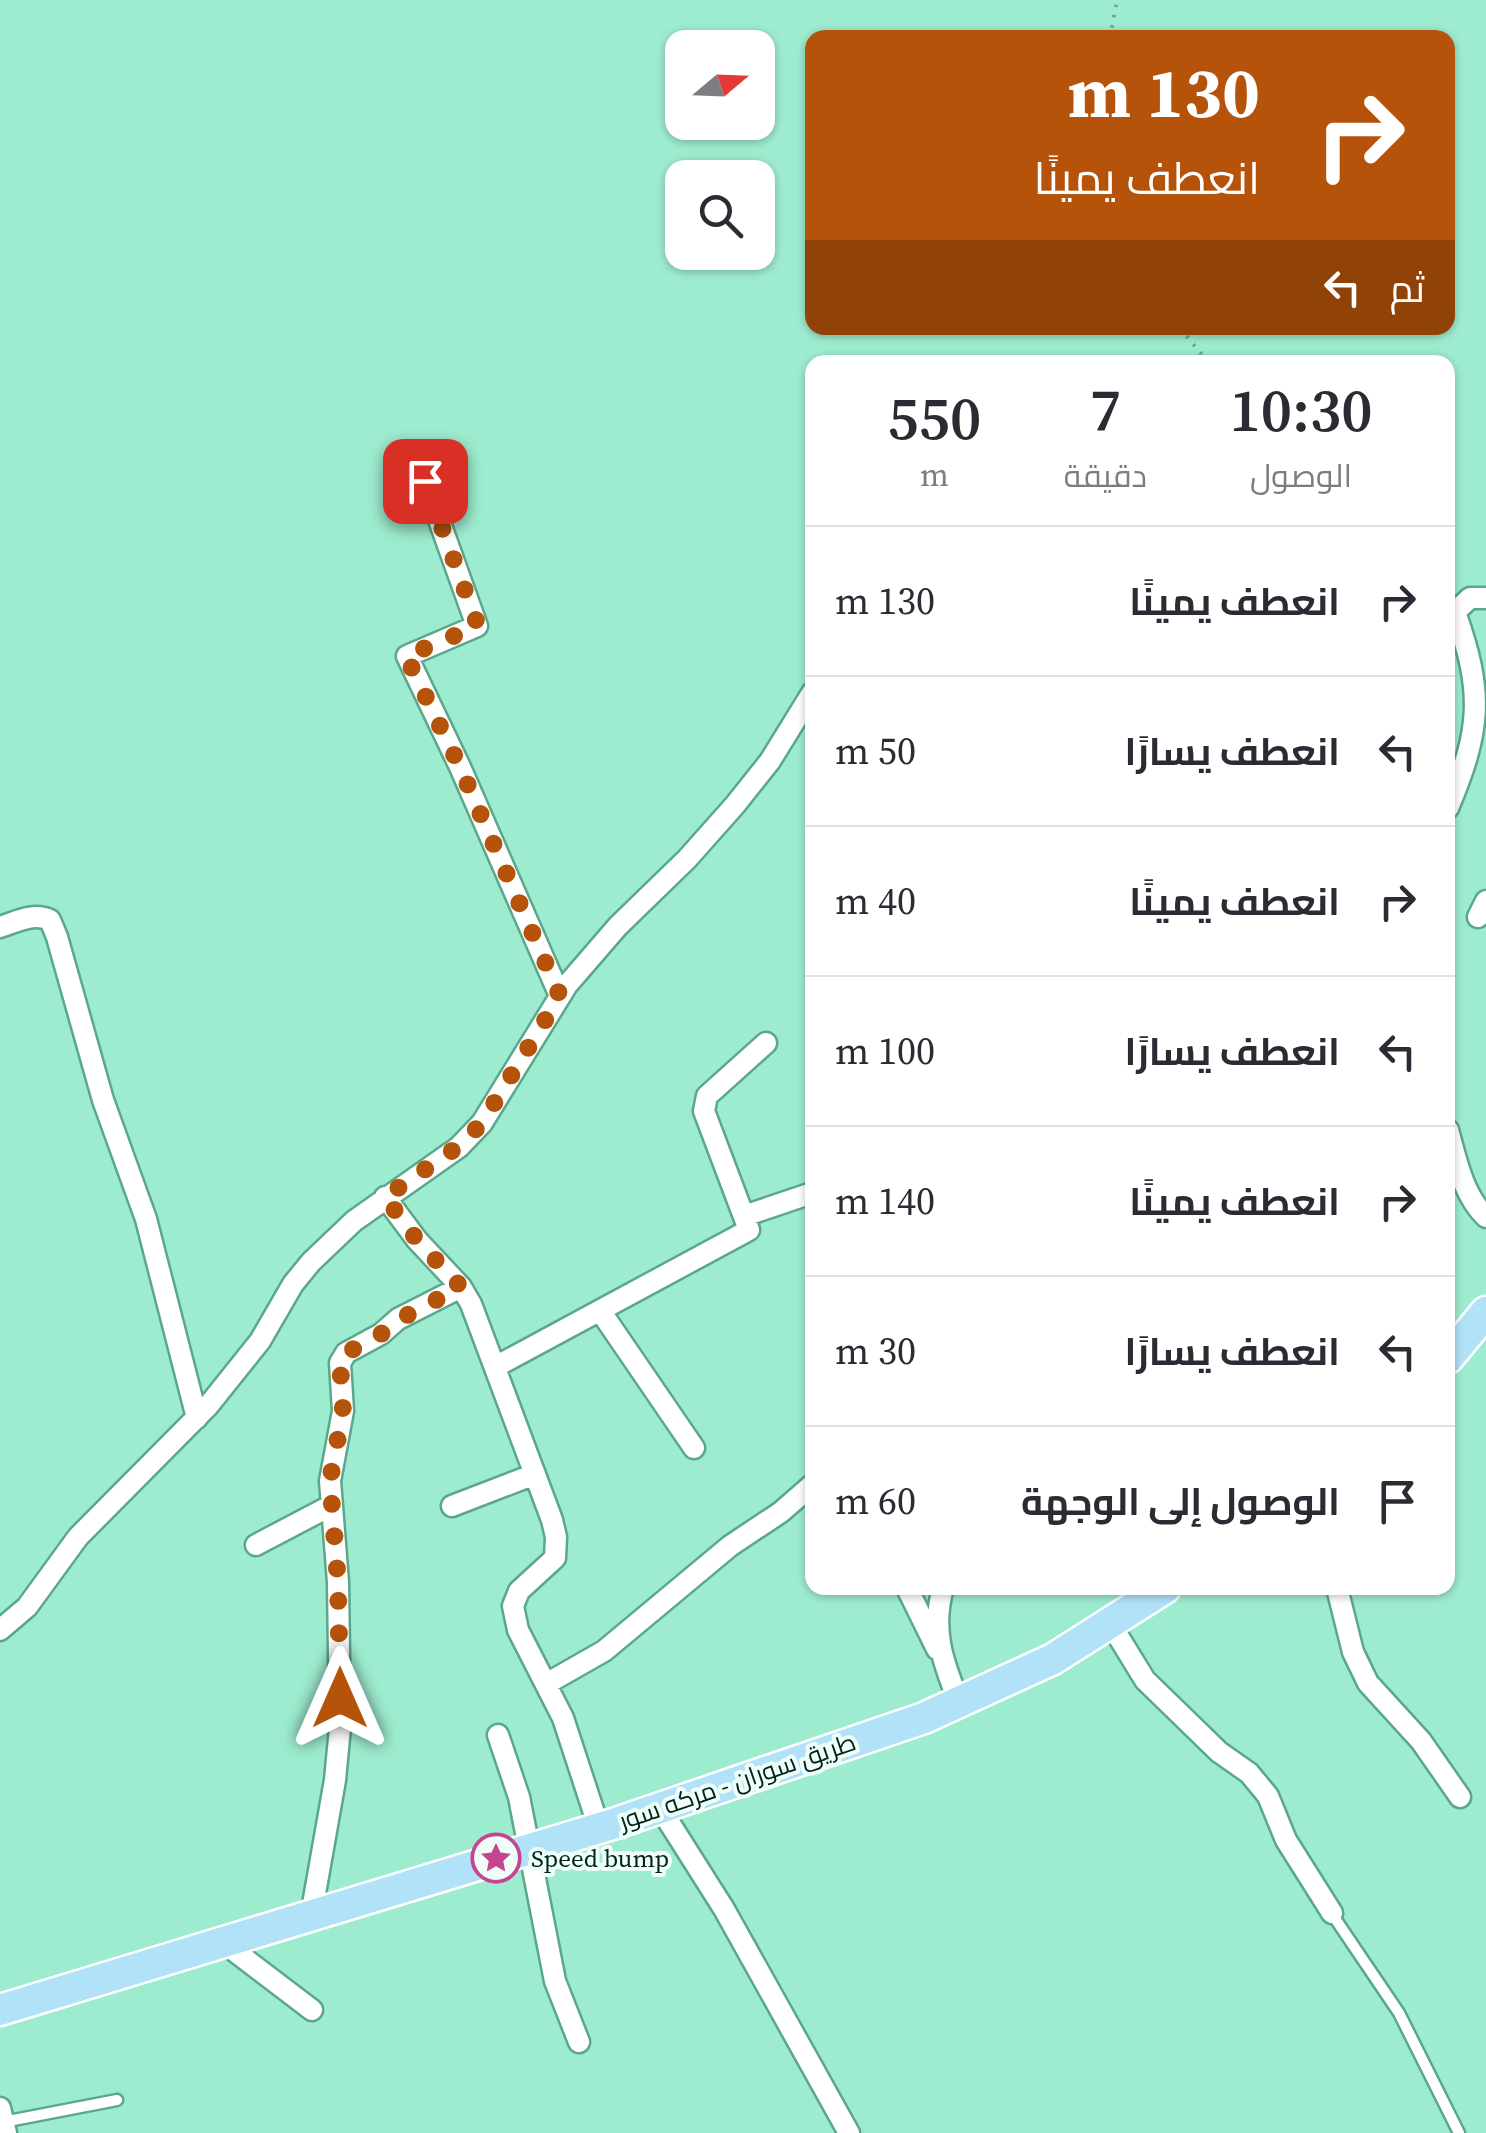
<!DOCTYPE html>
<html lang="ar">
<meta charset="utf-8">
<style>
:root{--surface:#fff;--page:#f2f2f3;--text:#2b2b33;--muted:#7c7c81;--line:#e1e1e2}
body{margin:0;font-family:"Source Serif 4",Cairo,serif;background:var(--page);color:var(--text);direction:rtl;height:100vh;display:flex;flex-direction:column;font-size:38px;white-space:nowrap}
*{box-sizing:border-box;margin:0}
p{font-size:32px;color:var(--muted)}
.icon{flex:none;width:55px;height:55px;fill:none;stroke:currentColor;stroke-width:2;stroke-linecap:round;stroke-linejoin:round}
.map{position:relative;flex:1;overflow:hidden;direction:ltr}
.sheet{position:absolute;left:805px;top:355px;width:650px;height:1240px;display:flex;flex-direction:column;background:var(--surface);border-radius:20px;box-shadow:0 2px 8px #0004;direction:rtl}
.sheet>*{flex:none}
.top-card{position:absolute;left:805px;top:30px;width:650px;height:305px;border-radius:20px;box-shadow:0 2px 8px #0004;direction:rtl;background:#b45309;color:#fff;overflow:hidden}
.needle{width:65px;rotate:71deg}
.buttons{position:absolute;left:665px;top:30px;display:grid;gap:20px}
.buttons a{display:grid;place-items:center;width:110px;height:110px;border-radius:20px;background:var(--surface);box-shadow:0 2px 8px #0004;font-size:50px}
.pin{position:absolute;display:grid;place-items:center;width:85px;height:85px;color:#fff;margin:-42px;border-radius:20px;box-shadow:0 5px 15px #0006}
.me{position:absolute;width:110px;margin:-55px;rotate:0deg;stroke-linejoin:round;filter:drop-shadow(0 0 8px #0008)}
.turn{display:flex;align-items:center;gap:35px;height:210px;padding:0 30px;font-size:45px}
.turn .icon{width:130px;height:130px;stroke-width:2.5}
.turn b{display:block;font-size:70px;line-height:85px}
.then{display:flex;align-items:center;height:95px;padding:0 30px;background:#0003;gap:20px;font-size:38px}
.eta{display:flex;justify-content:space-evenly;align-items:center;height:170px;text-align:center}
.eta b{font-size:60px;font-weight:600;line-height:70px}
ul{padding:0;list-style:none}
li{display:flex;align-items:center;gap:30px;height:150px;padding:0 30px;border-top:2px solid var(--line)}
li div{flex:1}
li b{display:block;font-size:38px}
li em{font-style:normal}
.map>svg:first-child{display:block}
</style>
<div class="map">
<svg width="1486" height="2133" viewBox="0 0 1486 2133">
<rect width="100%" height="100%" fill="#9eeccf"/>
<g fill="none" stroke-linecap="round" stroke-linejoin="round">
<g stroke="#5aa78d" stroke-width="15">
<path id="lane" d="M1332,1914L1399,2013L1459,2133
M3,2122L117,2100"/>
</g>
<g stroke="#5aa78d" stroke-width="25">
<path id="street" d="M425,481L477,626L407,656L460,767L560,996
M1448,808C1481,730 1484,693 1455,612L1470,598H1486
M1478,917L1486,901
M0,927C16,922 33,912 50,920L57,937L103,1100L146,1219L197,1418
M1448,1130C1456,1159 1463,1195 1486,1217
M385,1197L417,1240L461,1287L471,1304L552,1520L556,1537L555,1558L519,1591L513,1606L518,1630L563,1718L599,1828
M744,1216L812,1193
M601,1312L694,1448
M495,1367L749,1230L704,1111L707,1096L766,1043
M452,1506L535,1474
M256,1545L332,1505
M907,1588L937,1649
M943,1588C931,1630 943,1663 959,1702
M1337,1588L1353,1652L1368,1683L1421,1741L1460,1797
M1110,1623L1145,1680L1219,1752L1249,1773L1268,1796L1286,1840L1332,1913
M0,1630L27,1607L78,1537L208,1406L260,1341L293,1284L311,1262L354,1221L459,1147L482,1123L567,985L618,926L687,859L735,805L770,761L812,693
M546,1684L604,1651L730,1546L781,1512L812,1485
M498,1735L519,1797L555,1981L579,2042
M660,1808L724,1909L849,2133
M311,1916L335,1780L340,1728L338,1582L330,1481L343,1411L340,1363L346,1353L381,1334L398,1319L461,1287
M224,1943L312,2010
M0,2108L6,2133"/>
</g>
<g stroke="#fff" stroke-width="35">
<path id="primary" d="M1448,1358L1486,1312
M0,2010L616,1823L924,1718L1053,1659L1165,1588"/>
</g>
<path stroke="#69a891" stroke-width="4" stroke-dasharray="2.5 8" stroke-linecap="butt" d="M1110,38L1117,0
M1180,328L1208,362"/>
<use href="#lane" stroke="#fff" stroke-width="10"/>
<use href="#street" stroke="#fff" stroke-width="20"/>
<use href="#primary" stroke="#b1e2f8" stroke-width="30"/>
</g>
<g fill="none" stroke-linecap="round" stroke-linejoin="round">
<path stroke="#b45309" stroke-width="18" stroke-dasharray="0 32.4" d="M340,1698L338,1582L330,1480L343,1411L340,1363L346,1353L381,1334L398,1320L461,1287L417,1240L385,1197L459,1146L482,1123L560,996L460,767L406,656L478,626L425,481"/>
</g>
<defs>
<g id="sight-ring" transform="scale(2.5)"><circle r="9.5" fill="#effef8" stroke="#c7458e" stroke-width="1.5"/><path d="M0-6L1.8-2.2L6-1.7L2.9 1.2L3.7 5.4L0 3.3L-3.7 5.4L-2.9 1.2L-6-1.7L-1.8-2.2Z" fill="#c7458e"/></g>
</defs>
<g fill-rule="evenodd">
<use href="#sight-ring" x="496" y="1858"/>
</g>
<g text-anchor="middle" stroke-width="8" stroke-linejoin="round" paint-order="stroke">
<g font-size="25" fill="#012218" stroke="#effef8">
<text transform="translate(737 1781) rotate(-19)" y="9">طريق سوران - مركه سور</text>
</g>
<g font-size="25" fill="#012218" stroke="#effef8" text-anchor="start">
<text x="531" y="1867">Speed bump</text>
</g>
</g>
</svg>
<div class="buttons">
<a><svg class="needle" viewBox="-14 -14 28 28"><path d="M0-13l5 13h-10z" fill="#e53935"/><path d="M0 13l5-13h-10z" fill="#7c7c81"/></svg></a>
<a><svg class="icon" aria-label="search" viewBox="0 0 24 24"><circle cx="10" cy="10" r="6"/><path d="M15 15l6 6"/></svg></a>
</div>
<div class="pin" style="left:425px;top:481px;background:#d93025"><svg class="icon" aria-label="arrive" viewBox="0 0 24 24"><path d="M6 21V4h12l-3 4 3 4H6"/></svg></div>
<svg class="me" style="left:340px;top:1698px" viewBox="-20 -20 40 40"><path d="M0-17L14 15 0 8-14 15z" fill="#b45309" stroke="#fff" stroke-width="4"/></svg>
<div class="top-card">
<div class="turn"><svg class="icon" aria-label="right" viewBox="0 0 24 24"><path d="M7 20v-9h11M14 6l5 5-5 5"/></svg><div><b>130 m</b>انعطف يمينًا</div></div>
<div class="then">ثم<svg class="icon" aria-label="left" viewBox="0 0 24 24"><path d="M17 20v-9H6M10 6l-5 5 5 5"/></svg></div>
</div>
<section class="sheet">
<div class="eta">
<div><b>10:30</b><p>الوصول</p></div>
<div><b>7</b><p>دقيقة</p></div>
<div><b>550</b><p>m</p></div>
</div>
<ul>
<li><svg class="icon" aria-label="right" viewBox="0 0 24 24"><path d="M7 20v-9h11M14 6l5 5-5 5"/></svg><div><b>انعطف يمينًا</b></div><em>130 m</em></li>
<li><svg class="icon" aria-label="left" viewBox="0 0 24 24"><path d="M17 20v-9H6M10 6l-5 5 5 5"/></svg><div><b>انعطف يسارًا</b></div><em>50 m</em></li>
<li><svg class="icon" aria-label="right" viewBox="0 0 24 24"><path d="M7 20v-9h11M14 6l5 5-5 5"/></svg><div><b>انعطف يمينًا</b></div><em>40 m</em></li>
<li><svg class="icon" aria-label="left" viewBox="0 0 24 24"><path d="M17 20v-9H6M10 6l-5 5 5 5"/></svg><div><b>انعطف يسارًا</b></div><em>100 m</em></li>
<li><svg class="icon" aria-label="right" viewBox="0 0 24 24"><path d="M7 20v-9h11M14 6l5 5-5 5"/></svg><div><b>انعطف يمينًا</b></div><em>140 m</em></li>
<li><svg class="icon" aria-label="left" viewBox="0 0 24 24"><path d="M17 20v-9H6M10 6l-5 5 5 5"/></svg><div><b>انعطف يسارًا</b></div><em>30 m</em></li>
<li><svg class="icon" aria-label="arrive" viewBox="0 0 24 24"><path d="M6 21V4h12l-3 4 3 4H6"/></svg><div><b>الوصول إلى الوجهة</b></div><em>60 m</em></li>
</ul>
</section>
</div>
